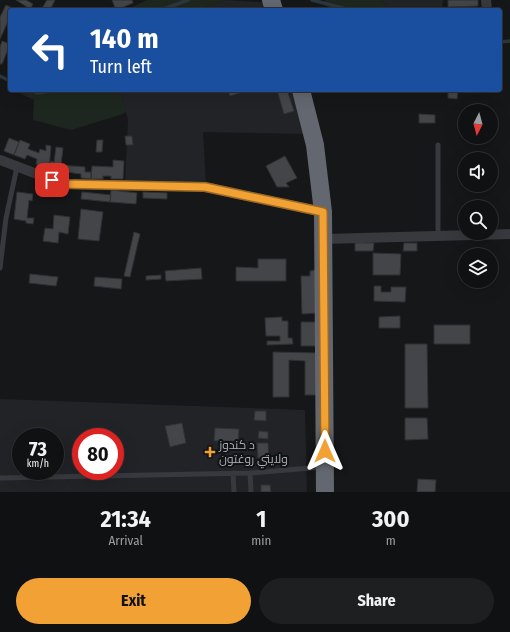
<!DOCTYPE html>
<meta charset="utf-8">
<style>
:root{--surface:#101113;--page:#1e1f21;--text:#f1f3f6;--muted:#9c9da0;--line:#303133;--accent:#f2a235}
body{margin:0;font-family:"Fira Sans Condensed",Cairo,sans-serif;background:var(--page);color:var(--text);height:100vh;display:flex;flex-direction:column;font-size:15px;white-space:nowrap}
*{box-sizing:border-box;margin:0}
p{font-size:13px;color:var(--muted)}
.icon{flex:none;width:22px;height:22px;fill:none;stroke:currentColor;stroke-width:2;stroke-linecap:round;stroke-linejoin:round}
.map{position:relative;height:492px;overflow:hidden}
.side{display:flex;flex-direction:column;background:var(--surface);flex:1}
.side>*{flex:none}
.top-card{position:absolute;left:8px;top:8px;width:494px;height:84px;border-radius:4px;box-shadow:0 4px 16px #0002,0 0 0 1px var(--line);background:#1a4fa0;color:#fff;overflow:hidden}
.needle{width:26px;rotate:186deg}
.fabs{position:absolute;left:458px;top:104px;display:grid;gap:8px}
.fabs a{display:grid;place-items:center;width:40px;height:40px;border-radius:50%;background:var(--surface);box-shadow:0 4px 16px #0002,0 0 0 1px var(--line);font-size:20px}
.speed{position:absolute;left:12px;top:428px;display:flex;gap:8px;font-size:20px;font-weight:700;text-align:center}
.speed>*{display:grid;place-content:center;width:52px;height:52px;border-radius:50%;background:var(--surface);box-shadow:0 4px 16px #0002,0 0 0 1px var(--line);line-height:1}
.speed small{font-size:10px;font-weight:400}
.speed .limit{border:6px solid #d22;background:#fff;color:#111}
.pin{position:absolute;display:grid;place-items:center;width:34px;height:34px;color:#fff;margin:-17px;border-radius:8px;box-shadow:0 2px 6px #0006}
.me{position:absolute;width:44px;margin:-22px;rotate:0deg;stroke-linejoin:round;filter:drop-shadow(0 0 3px #0008)}
.turn{display:flex;align-items:center;gap:14px;height:84px;padding:0 16px;font-size:18px}
.turn .icon{width:52px;height:52px;stroke-width:2.5}
.turn b{display:block;font-size:28px;line-height:34px}
.eta{display:flex;justify-content:space-evenly;align-items:center;height:68px;text-align:center}
.eta b{font-size:24px;font-weight:700;line-height:28px}
.button{display:flex;gap:8px;margin-top:auto;padding:8px 16px}
.button a{flex:1;height:46px;border-radius:24px;background:var(--accent);color:#111;font-size:16px;font-weight:700;line-height:46px;text-align:center}
.button a+a{background:var(--page);color:var(--text)}
.map>svg:first-child{display:block}
</style>
<div class="map">
<svg width="510" height="492" viewBox="0 0 510 492">
<rect width="100%" height="100%" fill="#161719"/>
<path fill="#222326" fill-rule="evenodd" d="M227,0L271,3L273,10H195Z
M382,0H443L442,10L388,9Z
M120,90H297L306,134L203,132L206,184L125,182L128,120Z
M0,399L305,410L307,492H0ZM21,437H55V471H21ZM81,437H115V471H81Z"/>
<path fill="#1e271f" d="M147,0H227L195,10H126Z
M325,0H382L388,9L395,10H336L328,8Z
M13,90H120L126,111L123,114L71,130L33,120L34,100Z"/>
<g fill="none" stroke-linecap="round" stroke-linejoin="round">
<path stroke="#2c373d" stroke-width="3.5" d="M312,0L350,10
M161,10L188,0
M500,42L510,41
M0,76L10,81
M30,90L37,93L60,90"/>
</g>
<path fill="#434549" stroke="#303135" d="M16,0H26L33,4L30,9Z
M47,0H55L50,10H41Z
M112,0H132L133,3L116,10Z
M448,0H478V6L448,7Z
M6,5L14,9L13,10H10V17L0,39V17Z
M2,41L10,44L2,64H0V47Z
M228,90H249L230,96Z
M277,90H287L294,111L284,114Z
M448,90H458L457,99L448,98Z
M419,114L435,115V123H419Z
M125,136H132L133,145H126Z
M9,138L19,142L14,155L4,151Z
M20,140L30,144L28,149L39,153L40,149L46,151V145L51,146L49,170L36,164L37,159L27,155L25,159L14,155Z
M97,140H103L102,152H96Z
M56,147L63,148L61,165L85,167V172H91V179L81,178V174L66,172L67,178L49,170L50,161L54,162Z
M285,156L297,178L286,183L289,187H277L266,166Z
M113,160L124,161L123,179H111V176H103V179H91L92,166L113,167Z
M111,190L137,193L136,204L110,202Z
M17,192L33,194L32,201L29,200L27,218H34L33,224L26,223V221L14,219Z
M82,192L111,195L110,202L81,199Z
M143,192L167,193V199L143,198Z
M81,209L103,212L99,241L78,239Z
M54,215L70,217L68,234L59,232L58,243L43,241L45,228L53,229Z
M134,232L140,234L130,277L124,276Z
M355,243H374L373,251H355Z
M404,243H417V251H403Z
M373,253L401,254L400,275H373Z
M258,259H286V281H236V267L258,268Z
M201,268L202,279L166,281L165,271Z
M316,270L318,313L302,314L301,276H310V271Z
M30,274L58,277L56,286L29,283Z
M161,275V279L146,280V276Z
M95,277L122,279L121,289L94,286Z
M374,286H381V292H391V287H406L405,302L374,301Z
M400,316V328H379V317Z
M282,317V321H288V338H292L293,344L267,345V341H280V336H266L265,318Z
M301,322H317V346H301Z
M434,325H470V344H434Z
M405,344H427L428,408H405Z
M273,352L321,353L320,395H305V361L289,360V397H273Z
M255,411H266V421L254,420Z
M405,418H427L428,439L405,440Z
M182,423L186,443L170,447L165,426Z
M215,428L239,429L238,441H214Z
M259,431L268,432V439L258,438Z
M257,443H268L269,463H263V458H258Z
M418,479L436,480L435,492H417Z
M261,485H270L271,492H261Z"/>
<g fill="none" stroke-linecap="round" stroke-linejoin="round">
<path stroke="#37393e" stroke-width="5" d="M438,145V236
M0,268L6,218L17,167
M233,473L234,492
M250,473L251,492
M0,478L250,473L323,467"/>
<path stroke="#37393e" stroke-width="10" d="M486,0L487,10
M0,160L63,184L205,187L323,212
M324,239L510,234"/>
<path stroke="#63676f" stroke-width="18" d="M271,0L274,10
M301,90L315,145L323,212L325,492"/>
</g>
<g fill="none" stroke-linecap="round" stroke-linejoin="round">
<g stroke="#9d6922" stroke-width="10">
<path id="route" d="M52,180L63,184L205,187L323,212L325,451"/>
</g>
<use href="#route" stroke="#f2a235" stroke-width="7"/>
</g>
<path fill="#f2a235" stroke="#111214" stroke-width="1.5" d="M208 446h4v4h4v4h-4v4h-4v-4h-4v-4h4z"/>
<g text-anchor="middle" stroke-width="4" stroke-linejoin="round" paint-order="stroke">
<g font-size="12" fill="#a9afb8" stroke="#111214" text-anchor="start">
<text x="219" y="449">د کندوز<tspan x="219" dy="14">ولایتي روغتون</tspan></text>
</g>
</g>
</svg>
<div class="fabs">
<a><svg class="needle" viewBox="-14 -14 28 28"><path d="M0-13l5 13h-10z" fill="#e53935"/><path d="M0 13l5-13h-10z" fill="#9c9da0"/></svg></a>
<a><svg class="icon" aria-label="sound" viewBox="0 0 24 24"><path d="M4 9h4l5-4v14l-5-4H4zM17 9q2 3 0 6"/></svg></a>
<a><svg class="icon" aria-label="search" viewBox="0 0 24 24"><circle cx="10" cy="10" r="6"/><path d="M15 15l6 6"/></svg></a>
<a><svg class="icon" aria-label="layers" viewBox="0 0 24 24"><path d="M12 4l9 5-9 5-9-5zM3 14l9 5 9-5"/></svg></a>
</div>
<div class="speed"><div>73<small>km/h</small></div><div class="limit">80</div></div>
<div class="pin" style="left:52px;top:180px;background:#d93025"><svg class="icon" aria-label="arrive" viewBox="0 0 24 24"><path d="M6 21V4h12l-3 4 3 4H6"/></svg></div>
<svg class="me" style="left:325px;top:451px" viewBox="-20 -20 40 40"><path d="M0-17L14 15 0 8-14 15z" fill="#f2a235" stroke="#fff" stroke-width="4"/></svg>
<div class="top-card">
<div class="turn"><svg class="icon" aria-label="left" viewBox="0 0 24 24"><path d="M17 20v-9H6M10 6l-5 5 5 5"/></svg><div><b>140 m</b>Turn left</div></div>
</div>
</div>
<section class="side">
<div class="eta">
<div><b>21:34</b><p>Arrival</p></div>
<div><b>1</b><p>min</p></div>
<div><b>300</b><p>m</p></div>
</div>
<div class="button"><a>Exit</a><a>Share</a></div>
</section>
